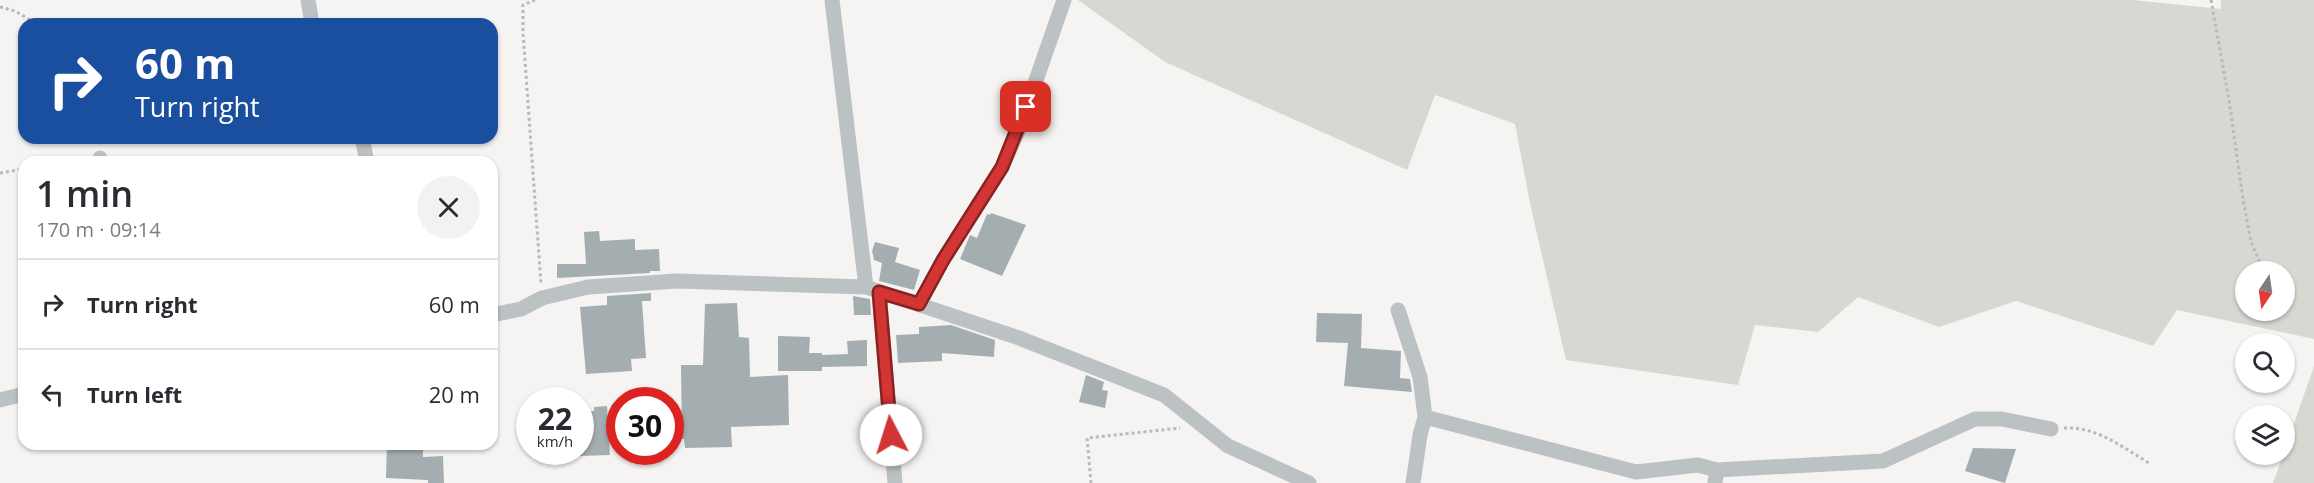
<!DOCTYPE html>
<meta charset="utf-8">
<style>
:root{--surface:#fff;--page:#f2f2f3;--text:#2b2b33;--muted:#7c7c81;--line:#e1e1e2}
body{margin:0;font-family:"Open Sans",sans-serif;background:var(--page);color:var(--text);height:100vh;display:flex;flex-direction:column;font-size:22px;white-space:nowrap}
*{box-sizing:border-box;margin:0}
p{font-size:20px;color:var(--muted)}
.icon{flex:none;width:33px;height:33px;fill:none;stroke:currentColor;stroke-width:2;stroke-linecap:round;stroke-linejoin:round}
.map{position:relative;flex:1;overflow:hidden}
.side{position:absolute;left:18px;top:156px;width:480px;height:294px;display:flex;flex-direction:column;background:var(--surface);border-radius:18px;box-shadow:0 2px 4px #0004}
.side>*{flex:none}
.banner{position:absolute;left:18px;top:18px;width:480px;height:126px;border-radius:18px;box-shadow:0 2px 4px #0004;background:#1a4fa0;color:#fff;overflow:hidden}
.needle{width:39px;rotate:193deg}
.tools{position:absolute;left:2235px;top:261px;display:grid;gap:12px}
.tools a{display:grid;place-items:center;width:60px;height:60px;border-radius:50%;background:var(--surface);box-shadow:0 2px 4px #0004;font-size:30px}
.speed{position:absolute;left:516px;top:387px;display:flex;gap:12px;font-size:30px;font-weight:700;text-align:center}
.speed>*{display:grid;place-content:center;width:78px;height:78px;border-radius:50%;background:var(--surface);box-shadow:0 2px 4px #0004;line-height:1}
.speed small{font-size:15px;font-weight:400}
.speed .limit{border:9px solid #d22;background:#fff;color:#111}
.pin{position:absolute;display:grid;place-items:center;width:51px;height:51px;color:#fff;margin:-26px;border-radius:12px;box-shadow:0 3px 9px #0006}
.me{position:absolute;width:66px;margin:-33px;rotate:355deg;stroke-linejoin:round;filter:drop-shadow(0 0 4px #0008)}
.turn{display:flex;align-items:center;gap:21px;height:126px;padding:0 18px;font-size:27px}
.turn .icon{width:78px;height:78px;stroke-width:2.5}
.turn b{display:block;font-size:42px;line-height:51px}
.round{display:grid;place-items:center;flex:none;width:63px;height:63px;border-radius:32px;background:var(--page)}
.summary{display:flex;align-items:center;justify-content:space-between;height:102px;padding:0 18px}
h1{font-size:36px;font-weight:600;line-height:45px}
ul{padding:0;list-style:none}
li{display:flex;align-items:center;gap:18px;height:90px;padding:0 18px;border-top:2px solid var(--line)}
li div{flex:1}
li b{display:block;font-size:22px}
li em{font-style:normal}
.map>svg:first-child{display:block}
</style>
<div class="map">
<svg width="2314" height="483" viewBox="0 0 2314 483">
<rect width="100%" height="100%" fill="#f5f4f2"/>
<path fill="#d6d9d1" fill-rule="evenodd" d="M1078,0H2133L2221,9V0H2314V339L2177,310L2153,346L2016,301L1939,327L1858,297L1818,332L1755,325L1738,385L1566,360L1531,208L1515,124L1435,95L1407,170L1165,62ZM2246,272H2284V310H2246Z
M2314,366V483H2273L2283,455L2284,454L2285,449Z"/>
<path fill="#a4aeb0" d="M991,213L1026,225L1002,276L960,259L970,235L977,238L987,214L990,215Z
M599,231L600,241L635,239V250L659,249L660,271H650V273L557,278V264H586L584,232Z
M875,242L899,248L895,262L920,270L914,290L879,281L882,263L874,260L872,251Z
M651,293V301H642L646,358L631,359L632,371L586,374L580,307L607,305V296Z
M853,296L870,299L871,315H854Z
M737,303L739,337L749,338L750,377L788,375L789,425L731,427L732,447L685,448L684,439H682L681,365H703L705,304Z
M1317,313L1362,314L1361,348L1401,351L1400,378L1410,379L1412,392L1344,386L1348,343L1316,342Z
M951,325L995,340L994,357L942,353V361L898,363L896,335L919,334V327Z
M778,336L810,337L809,353H822V355L848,354L847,341L867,340V366L822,367V371H778Z
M1086,375L1104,382L1102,390L1108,391L1105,408L1079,402Z
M607,406L610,455L580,456V411H594V407Z
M387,444H423V457L443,456L444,483H428V480L386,478Z
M1973,448L2016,449L2005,483L1965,471Z"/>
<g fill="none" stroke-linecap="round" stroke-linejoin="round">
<path stroke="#b6babb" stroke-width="3" stroke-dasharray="3 3" stroke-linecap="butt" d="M535,0L523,5V33L541,284
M2211,0L2229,100L2243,199L2251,242L2264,272
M0,7L15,11L37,24
M65,162L87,159
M0,173L24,169
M2275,310L2277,316
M2064,428C2096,426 2122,447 2149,463
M1091,483L1087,438L1180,428"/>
<path stroke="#bcc1c3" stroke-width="15" d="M308,0L312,24
M832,0L866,287
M362,138L367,162
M100,158L101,162
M879,292L895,483
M919,304L943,260L1002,167L1019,129L1064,0
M1398,310L1420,377L1425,417L1420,435L1413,483
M492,315L521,309L542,298L588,287L677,281L866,287L1019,338L1164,395L1228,446L1309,483
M0,400L24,394
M1425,417L1636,472L1698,465L1717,470
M1715,483L1717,470L1883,461L1975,419H2002L2051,429"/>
</g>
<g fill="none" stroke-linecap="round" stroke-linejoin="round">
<g stroke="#892222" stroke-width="15">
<path id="route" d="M891,435L879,292L919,304L943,260L1002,167L1026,107"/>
</g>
<use href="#route" stroke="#d33434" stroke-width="10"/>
</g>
</svg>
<div class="tools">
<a><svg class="needle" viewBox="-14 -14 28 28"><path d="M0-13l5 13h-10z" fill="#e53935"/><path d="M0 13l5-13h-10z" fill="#7c7c81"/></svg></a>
<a><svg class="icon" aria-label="search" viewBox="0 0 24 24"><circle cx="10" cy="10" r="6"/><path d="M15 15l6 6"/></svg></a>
<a><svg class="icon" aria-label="layers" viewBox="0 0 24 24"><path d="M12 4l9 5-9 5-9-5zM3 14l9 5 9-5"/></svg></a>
</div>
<div class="speed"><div>22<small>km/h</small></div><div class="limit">30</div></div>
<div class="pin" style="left:1026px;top:107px;background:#d93025"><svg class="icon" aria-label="arrive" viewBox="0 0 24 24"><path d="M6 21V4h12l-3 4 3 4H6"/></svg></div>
<svg class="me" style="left:891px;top:435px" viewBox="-20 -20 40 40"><circle r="19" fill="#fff"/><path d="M0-13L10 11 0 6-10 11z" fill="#d33434"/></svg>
<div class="banner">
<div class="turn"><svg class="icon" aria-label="right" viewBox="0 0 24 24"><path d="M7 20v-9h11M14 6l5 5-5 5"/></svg><div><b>60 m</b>Turn right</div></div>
</div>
<section class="side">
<div class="summary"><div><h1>1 min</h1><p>170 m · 09:14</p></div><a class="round"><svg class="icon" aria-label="close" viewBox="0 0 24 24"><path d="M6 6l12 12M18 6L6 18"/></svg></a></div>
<ul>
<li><svg class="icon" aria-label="right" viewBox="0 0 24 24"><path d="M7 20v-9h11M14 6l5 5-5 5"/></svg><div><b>Turn right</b></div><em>60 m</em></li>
<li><svg class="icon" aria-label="left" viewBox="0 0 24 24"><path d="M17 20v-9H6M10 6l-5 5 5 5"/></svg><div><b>Turn left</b></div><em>20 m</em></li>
</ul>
</section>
</div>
